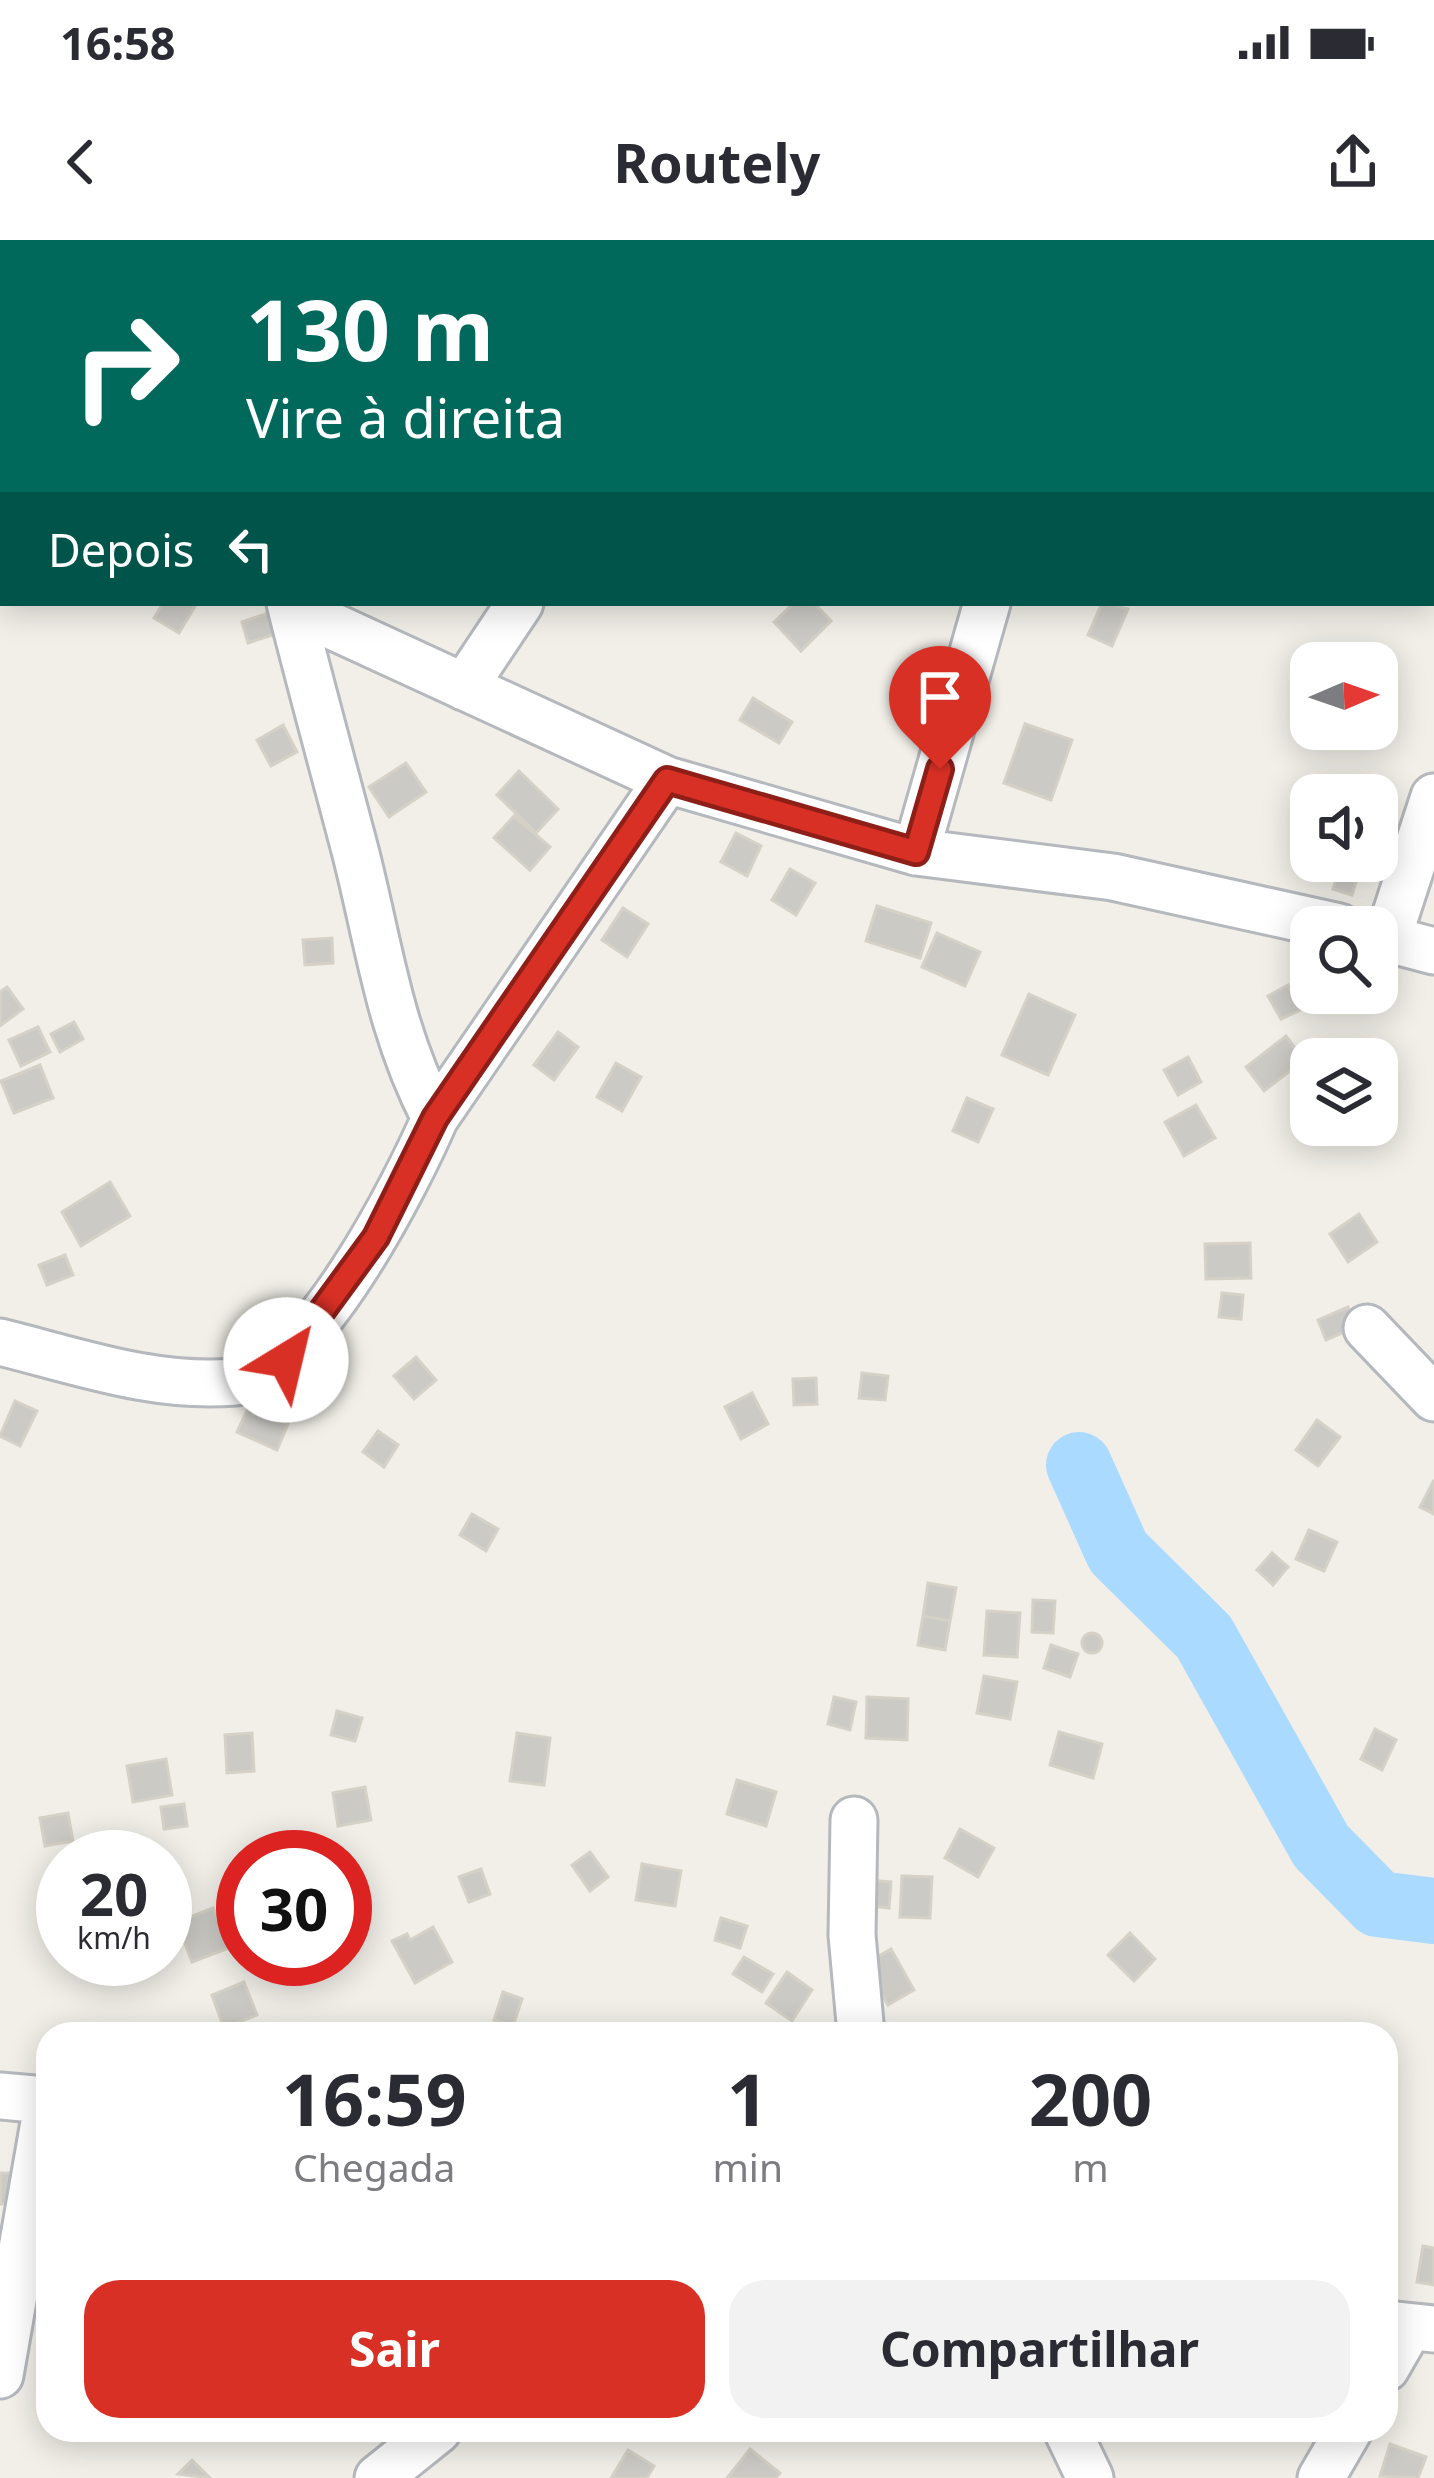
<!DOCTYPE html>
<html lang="pt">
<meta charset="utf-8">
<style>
:root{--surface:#fff;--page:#f2f2f3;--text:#2b2b33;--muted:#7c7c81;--accent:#d93025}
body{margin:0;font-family:"Noto Sans",sans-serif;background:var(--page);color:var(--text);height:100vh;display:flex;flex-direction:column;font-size:45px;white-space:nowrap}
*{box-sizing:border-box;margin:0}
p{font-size:39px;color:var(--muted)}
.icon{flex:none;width:66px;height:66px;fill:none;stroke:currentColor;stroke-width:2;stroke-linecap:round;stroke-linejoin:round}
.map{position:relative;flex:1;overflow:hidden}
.sheet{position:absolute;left:36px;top:1782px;width:1362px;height:420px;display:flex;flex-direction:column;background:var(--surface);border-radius:36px;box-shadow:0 6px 30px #0003}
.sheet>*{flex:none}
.top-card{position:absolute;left:0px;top:0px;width:1434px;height:366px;box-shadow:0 6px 30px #0003;background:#00695c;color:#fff;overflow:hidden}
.needle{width:78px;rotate:88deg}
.buttons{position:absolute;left:1290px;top:402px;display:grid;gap:24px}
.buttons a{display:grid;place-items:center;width:108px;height:108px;border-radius:24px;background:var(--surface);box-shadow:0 6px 30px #0003;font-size:60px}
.speed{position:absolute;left:36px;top:1590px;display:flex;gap:24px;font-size:60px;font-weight:700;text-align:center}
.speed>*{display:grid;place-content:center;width:156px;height:156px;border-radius:50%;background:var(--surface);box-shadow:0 6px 30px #0003;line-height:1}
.speed small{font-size:30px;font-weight:400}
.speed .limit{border:18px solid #d22;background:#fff;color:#111}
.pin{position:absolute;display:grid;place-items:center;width:102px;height:102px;color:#fff;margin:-123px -51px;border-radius:50% 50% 50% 0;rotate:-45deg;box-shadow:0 0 12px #0007}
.pin .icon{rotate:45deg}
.me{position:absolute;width:132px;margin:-66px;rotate:36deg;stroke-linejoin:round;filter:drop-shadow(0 0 9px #0008)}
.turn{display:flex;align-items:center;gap:42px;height:252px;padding:0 48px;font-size:54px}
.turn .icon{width:156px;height:156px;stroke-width:2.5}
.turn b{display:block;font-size:84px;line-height:102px}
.then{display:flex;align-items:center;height:114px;padding:0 48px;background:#0003;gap:24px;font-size:45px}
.eta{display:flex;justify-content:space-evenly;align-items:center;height:204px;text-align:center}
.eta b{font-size:72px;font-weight:700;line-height:84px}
.primary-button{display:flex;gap:24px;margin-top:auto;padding:24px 48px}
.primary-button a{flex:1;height:138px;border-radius:36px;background:var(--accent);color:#fff;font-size:48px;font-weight:700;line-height:138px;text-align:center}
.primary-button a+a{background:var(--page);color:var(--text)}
.status{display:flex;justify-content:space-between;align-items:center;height:84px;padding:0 60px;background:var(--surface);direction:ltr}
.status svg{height:33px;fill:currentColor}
header{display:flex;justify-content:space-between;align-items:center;height:156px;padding:0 48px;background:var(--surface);font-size:54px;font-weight:700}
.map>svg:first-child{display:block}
</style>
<div class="status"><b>16:58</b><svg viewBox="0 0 49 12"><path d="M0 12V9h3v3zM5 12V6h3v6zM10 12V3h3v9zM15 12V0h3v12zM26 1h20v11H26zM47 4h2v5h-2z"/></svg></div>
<header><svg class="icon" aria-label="back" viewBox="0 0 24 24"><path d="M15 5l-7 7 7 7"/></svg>Routely<svg class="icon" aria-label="share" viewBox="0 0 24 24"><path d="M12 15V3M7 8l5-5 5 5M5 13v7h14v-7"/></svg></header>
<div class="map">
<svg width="1434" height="2238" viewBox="0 0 1434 2238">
<rect width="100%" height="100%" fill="#f1efe8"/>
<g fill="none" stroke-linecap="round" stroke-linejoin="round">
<path stroke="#aadaff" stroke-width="66" d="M1079,1225L1118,1312L1204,1397L1321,1606L1378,1664L1434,1671"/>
</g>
<path fill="#cccac5" stroke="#d6d1c6" stroke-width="3" d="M163,363H197L179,393L154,378Z
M794,363H814L831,381L801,411L774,382Z
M1102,363L1128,369L1112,406L1088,395Z
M277,370L284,391L248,403L242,382Z
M753,458L792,482L779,503L740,480Z
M1025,484L1072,500L1051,560L1004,543Z
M283,485L297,512L271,526L257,500Z
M406,523L426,552L389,577L369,547Z
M519,531L558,569L536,593L497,555Z
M514,576L550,607L530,630L494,598Z
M1377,591L1393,596L1383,628L1362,621H1377Z
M736,593L761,606L747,636L721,622Z
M1342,621L1361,626L1352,655L1333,649Z
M790,629L815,643L796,675L772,660Z
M877,666L931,683L920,718L866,701Z
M623,668L648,684L627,717L602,700Z
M937,693L980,712L965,746L922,727Z
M332,698L333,723L305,725L303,700Z
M1288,745L1300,770L1281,779L1268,756Z
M7,747L23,769L0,786V752Z
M1029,754L1075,775L1048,835L1002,815Z
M74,782L83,799L60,812L51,794Z
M38,787L50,812L21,826L9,800Z
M558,792L578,807L554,840L534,825Z
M1286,796L1304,820L1264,851L1246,827Z
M1188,817L1201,842L1178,855L1164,830Z
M616,823L641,837L622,871L597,857Z
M40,825L53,858L14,873L1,841Z
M967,858L993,869L978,902L953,891Z
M1196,865L1215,898L1184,916L1165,882Z
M110,942L130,976L81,1006L62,972Z
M1359,974L1377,1002L1348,1022L1330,994Z
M1250,1003L1251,1038L1206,1039L1205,1004Z
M65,1015L73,1035L47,1045L39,1025Z
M1222,1053L1243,1055L1241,1079L1219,1077Z
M1348,1067L1356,1087L1326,1100L1318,1080Z
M416,1117L436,1140L414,1159L394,1136Z
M862,1133L888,1136L885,1160L859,1158Z
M816,1138L817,1164L794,1165L793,1139Z
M752,1153L768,1184L741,1199L725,1167Z
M15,1161L37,1171L20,1206L0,1196Z
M249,1166L288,1184L277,1210L237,1192Z
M1317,1180L1340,1197L1318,1226L1296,1210Z
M378,1191L398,1205L384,1227L363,1212Z
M1434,1240V1274L1420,1267Z
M472,1274L498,1289L486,1311L460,1295Z
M1309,1290L1337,1302L1324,1331L1296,1319Z
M1272,1313L1288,1327L1273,1345L1257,1330Z
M928,1343L956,1348L950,1381L923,1376Z
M1033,1360L1055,1361L1053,1393L1032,1392Z
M987,1371L1020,1373L1017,1417L984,1415Z
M923,1376L950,1381L945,1410L918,1405Z
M1082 1403a10 10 0 1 1 20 0a10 10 0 1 1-20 0Z
M1051,1405L1078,1414L1070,1437L1044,1428Z
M984,1436L1017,1442L1010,1479L977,1473Z
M834,1457L856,1462L850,1490L828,1484Z
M867,1457L908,1459L907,1500L866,1498Z
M337,1471L362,1478L355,1501L331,1495Z
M1375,1489L1396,1500L1382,1530L1361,1519Z
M1059,1492L1102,1504L1093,1538L1050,1525Z
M252,1493L254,1531L227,1533L225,1495Z
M517,1493L550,1498L544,1545L510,1541Z
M166,1519L172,1555L133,1562L127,1526Z
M737,1540L776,1552L766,1586L727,1574Z
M365,1547L371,1580L338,1586L333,1553Z
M184,1564L187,1586L164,1589L161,1567Z
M68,1573L73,1601L45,1606L40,1578Z
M960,1589L994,1608L978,1637L945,1618Z
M590,1612L608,1637L590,1651L572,1625Z
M642,1624L681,1631L675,1666L636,1660Z
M481,1629L490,1654L469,1662L459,1637Z
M902,1636L932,1637L930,1678L900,1677Z
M865,1640L891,1642L889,1668L862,1665Z
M213,1668L229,1708L192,1722L177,1682Z
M721,1678L747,1686L740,1708L715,1700Z
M433,1687L452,1722L415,1743L392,1701L407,1694L410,1700Z
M1130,1693L1155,1719L1134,1741L1108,1715Z
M891,1709L914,1750L888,1765L865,1724Z
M744,1717L773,1734L762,1752L733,1734Z
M787,1732L812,1750L792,1781L766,1763Z
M244,1742L257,1775L224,1788L212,1755Z
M503,1752L522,1759L513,1786L494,1780Z
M0,1933H11L12,1964H0Z
M1423,2006L1434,2008V2045L1417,2042Z
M1390,2204L1426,2217L1418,2238L1380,2236Z
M750,2209L780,2233L776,2238H727Z
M628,2210L654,2226L647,2238H611Z
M192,2220L210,2238L178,2234Z"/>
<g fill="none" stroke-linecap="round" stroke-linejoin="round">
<g stroke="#b5b8bc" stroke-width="51">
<path id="minor" d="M302,3L303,0
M721,3L722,0
M1120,3L1122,0
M291,367L667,540L916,612L1113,637L1339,687
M464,447L520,363
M916,612L987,363
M1377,696L1434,711
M1388,698L1434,557
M435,878L667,540
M1367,1088L1434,1158
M0,1102C77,1121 154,1149 235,1142C310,1135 407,943 435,878C389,789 380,709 356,614C334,530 311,447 290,363
M854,1580L852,1695L861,1794
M0,1856L34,1859L46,1871L0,2135
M1386,2084L1434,2089
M1386,2128L1409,2088
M1067,2190L1090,2238
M378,2238L438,2190
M1321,2238L1349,2190"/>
</g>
<use href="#minor" stroke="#fff" stroke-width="45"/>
</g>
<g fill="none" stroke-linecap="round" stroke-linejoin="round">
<g stroke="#8d1f18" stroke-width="30">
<path id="route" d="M286,1120L376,997L435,878L667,540L916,612L940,529"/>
</g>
<use href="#route" stroke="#d93025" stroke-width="21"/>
</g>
</svg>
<div class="buttons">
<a><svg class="needle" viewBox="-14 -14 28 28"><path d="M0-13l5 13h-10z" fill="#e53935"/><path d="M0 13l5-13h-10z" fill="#7c7c81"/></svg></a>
<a><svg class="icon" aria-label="sound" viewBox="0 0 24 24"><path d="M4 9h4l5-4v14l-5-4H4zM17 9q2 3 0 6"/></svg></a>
<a><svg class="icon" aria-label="search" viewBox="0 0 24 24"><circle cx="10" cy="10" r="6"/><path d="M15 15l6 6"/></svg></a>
<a><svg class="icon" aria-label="layers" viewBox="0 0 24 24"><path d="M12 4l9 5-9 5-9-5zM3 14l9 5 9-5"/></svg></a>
</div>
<div class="speed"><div>20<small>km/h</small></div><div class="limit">30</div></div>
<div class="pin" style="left:940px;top:529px;background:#d93025"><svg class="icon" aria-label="arrive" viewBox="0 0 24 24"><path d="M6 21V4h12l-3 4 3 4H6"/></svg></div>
<svg class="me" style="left:286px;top:1120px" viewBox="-20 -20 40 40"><circle r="19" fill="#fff"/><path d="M0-13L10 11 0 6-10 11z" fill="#d93025"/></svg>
<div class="top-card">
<div class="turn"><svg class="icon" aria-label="right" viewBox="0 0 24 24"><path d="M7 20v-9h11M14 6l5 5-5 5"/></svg><div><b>130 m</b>Vire à direita</div></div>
<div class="then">Depois<svg class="icon" aria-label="left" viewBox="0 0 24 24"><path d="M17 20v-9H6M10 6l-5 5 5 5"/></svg></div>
</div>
<section class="sheet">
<div class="eta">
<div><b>16:59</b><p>Chegada</p></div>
<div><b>1</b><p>min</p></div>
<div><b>200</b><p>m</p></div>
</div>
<div class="primary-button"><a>Sair</a><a>Compartilhar</a></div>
</section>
</div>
